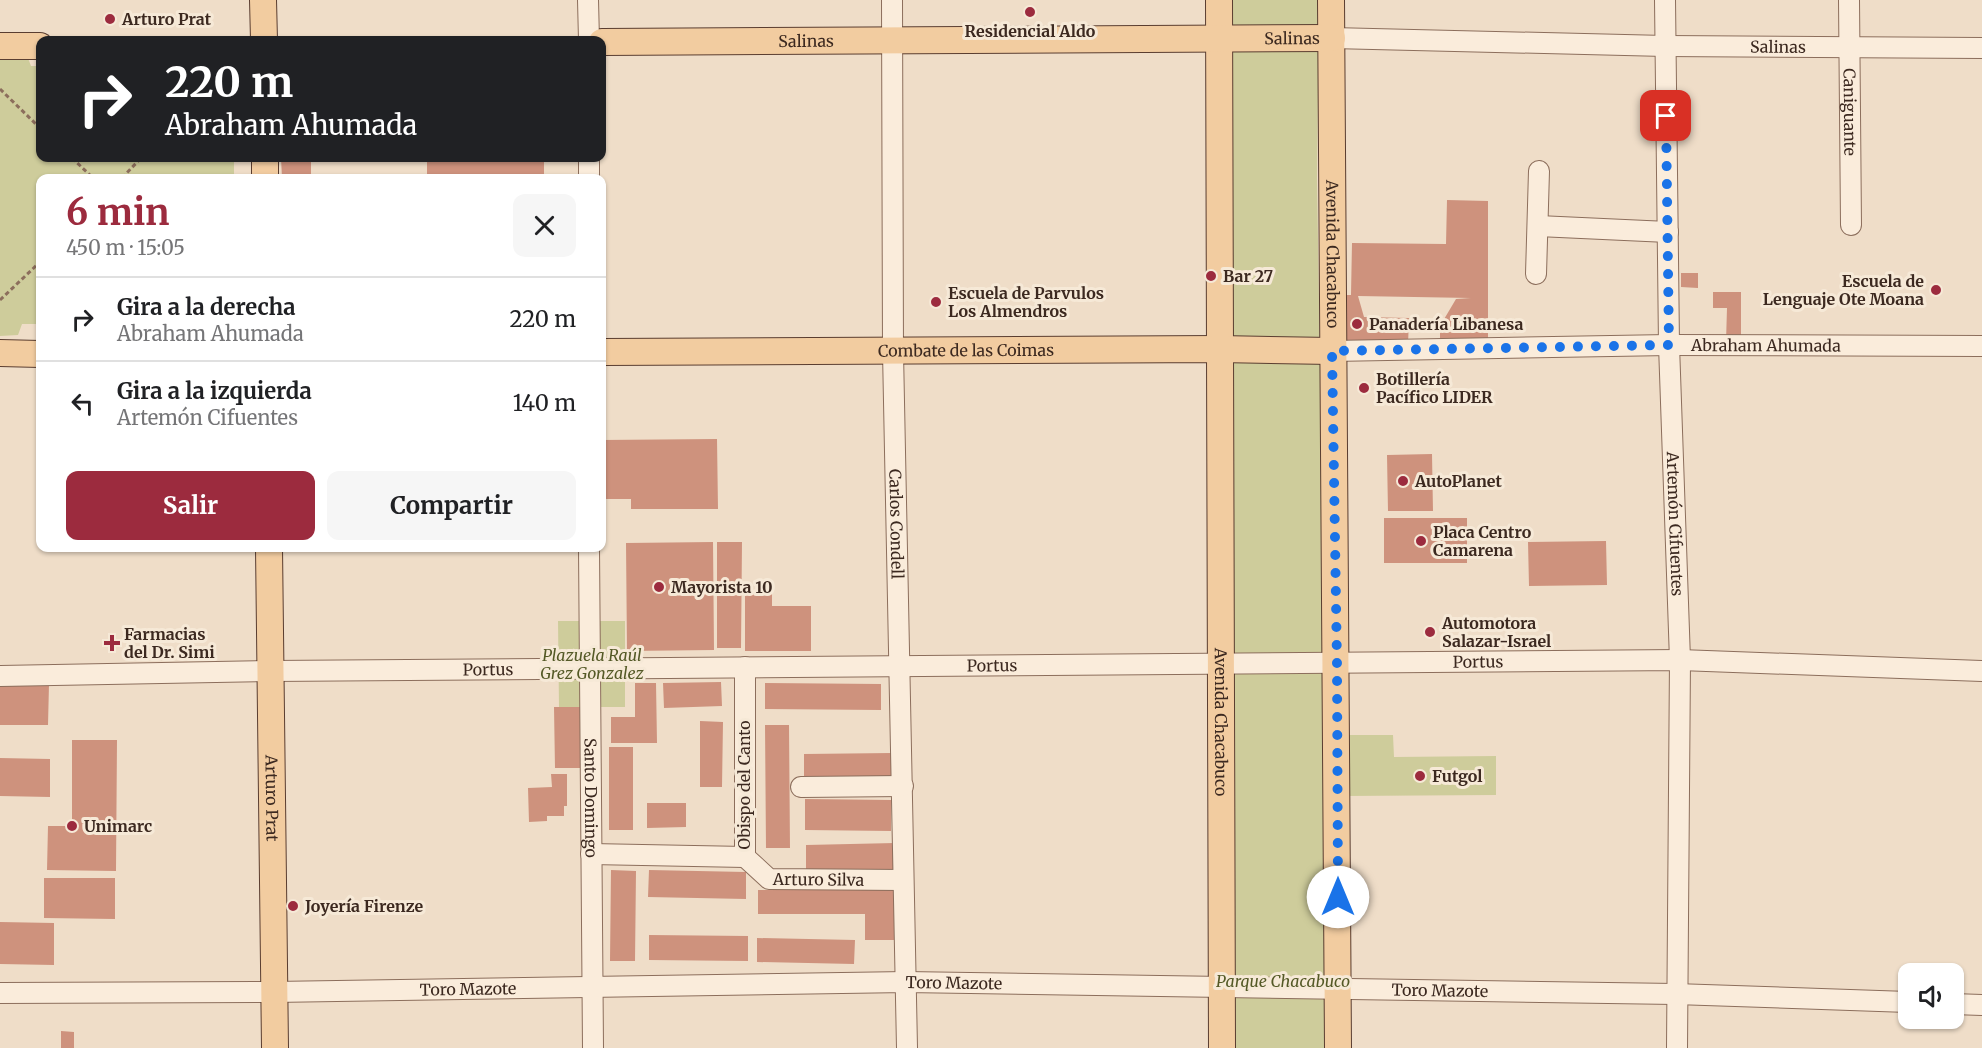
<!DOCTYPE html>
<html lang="es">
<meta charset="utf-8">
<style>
:root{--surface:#fff;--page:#f6f6f6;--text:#202124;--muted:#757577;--line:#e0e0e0;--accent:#9c2b3e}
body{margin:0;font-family:Merriweather,serif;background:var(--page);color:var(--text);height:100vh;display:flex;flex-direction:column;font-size:22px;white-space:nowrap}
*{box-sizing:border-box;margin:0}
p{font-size:20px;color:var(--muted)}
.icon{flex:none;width:33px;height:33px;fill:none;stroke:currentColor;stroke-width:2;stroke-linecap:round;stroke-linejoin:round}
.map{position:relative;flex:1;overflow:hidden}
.side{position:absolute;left:36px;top:174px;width:570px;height:378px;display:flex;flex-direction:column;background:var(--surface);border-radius:12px;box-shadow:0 2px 4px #0004}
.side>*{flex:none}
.banner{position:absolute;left:36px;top:36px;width:570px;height:126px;border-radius:12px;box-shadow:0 2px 4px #0004;background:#202124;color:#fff;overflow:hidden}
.fabs{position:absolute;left:1898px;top:963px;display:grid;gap:12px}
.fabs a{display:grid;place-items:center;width:66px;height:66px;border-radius:12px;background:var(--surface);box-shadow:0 2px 4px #0004;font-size:30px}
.pin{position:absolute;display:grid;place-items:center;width:51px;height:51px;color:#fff;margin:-26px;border-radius:12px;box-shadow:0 3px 9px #0006}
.me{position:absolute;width:66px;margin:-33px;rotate:0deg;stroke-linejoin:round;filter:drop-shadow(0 0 4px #0008)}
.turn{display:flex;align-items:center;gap:21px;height:126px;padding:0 30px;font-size:27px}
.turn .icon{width:78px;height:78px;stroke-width:2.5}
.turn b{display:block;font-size:42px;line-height:51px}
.round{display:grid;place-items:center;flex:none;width:63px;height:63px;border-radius:12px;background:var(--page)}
.headline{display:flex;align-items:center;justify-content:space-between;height:102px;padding:0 30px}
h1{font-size:36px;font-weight:700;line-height:45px;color:var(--accent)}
.action{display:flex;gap:12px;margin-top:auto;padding:12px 30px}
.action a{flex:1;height:69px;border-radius:12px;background:var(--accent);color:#fff;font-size:24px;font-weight:700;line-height:69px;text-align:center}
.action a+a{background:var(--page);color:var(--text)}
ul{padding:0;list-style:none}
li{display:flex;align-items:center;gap:18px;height:84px;padding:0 30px;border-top:2px solid var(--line)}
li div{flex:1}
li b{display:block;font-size:22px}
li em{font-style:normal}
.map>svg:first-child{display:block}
</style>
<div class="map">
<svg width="1982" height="1048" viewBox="0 0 1982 1048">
<rect width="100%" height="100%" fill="#efddc8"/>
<path fill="#cecc9b" d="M1232,0H1319L1317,178L1331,1048H1232Z
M0,53H26L31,66H40V158H234V178H40V324H22L18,335L0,336Z
M558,621H625V707H559Z
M1343,735H1393L1394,757L1496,756V795L1343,796Z"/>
<path fill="#ce927d" d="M281,158H311V178H282Z
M427,158H544V178H427Z
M1447,200L1488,201V342H1440V326L1456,299L1471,298L1358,296L1364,317L1409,318L1408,345L1338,344V295H1351L1352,243L1446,244Z
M1681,273H1698V288L1681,287Z
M1713,292H1741V342H1726L1727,308H1713Z
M717,439L718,509H631V499H602V440Z
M1432,454L1433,511H1388L1387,455Z
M1384,518H1467V563H1384Z
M1606,541L1607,585L1529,586L1528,542Z
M713,542L714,650L627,651L626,543Z
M717,542H742L741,648H717Z
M745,593H772V606H811V651H745Z
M721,682L722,706L664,708L663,683Z
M0,683L49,684L48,725H0Z
M635,683H656L657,743H611V717H635Z
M765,683L881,684V710L765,709Z
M554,707H580V768H555Z
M700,721L723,722L722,787H700Z
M765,725H789L790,848H766Z
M72,740H117L116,871L47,870L48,826H72Z
M609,747H633V830H609Z
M892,753L893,780H804V754Z
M0,758L50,759V797L0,796Z
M551,774H567V806H564V816H547V821L529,822L528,788L552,787Z
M805,799L891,800V831L805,830Z
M647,803H686V827L647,828Z
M895,843L896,871L806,873V845Z
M611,870L636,871L635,961H610Z
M649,870L746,872V899L648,897Z
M44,878H115V919L44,918Z
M758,890H897V940H865V914H758Z
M0,922L54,923V965L0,964Z
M649,935L748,936V961L649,960Z
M757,938L855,940L854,964L757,962Z
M61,1031L74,1032V1048H61Z"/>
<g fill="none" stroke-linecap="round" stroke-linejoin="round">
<g stroke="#8c6e5c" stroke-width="22">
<g id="minor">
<path d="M588,0L589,40"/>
<path id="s1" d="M892,0L893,352L907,1048"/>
<path id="s2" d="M1665,0L1669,345L1680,660L1677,1048"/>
<path id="s3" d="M1849,0L1851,225"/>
<path id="s4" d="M1332,38L1665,46L1982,48"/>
<path d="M589,178V158"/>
<path d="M1538,226L1668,232"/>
<path d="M1536,274L1539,171"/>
<path id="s5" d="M1332,351L1669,345L1982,346"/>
<path id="s6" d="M589,548L593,1048"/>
<path id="s7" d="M0,676L271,671L1680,660L1982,671"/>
<path d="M801,787L903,786"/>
<path d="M591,854L745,857V667"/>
<path id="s8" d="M745,857L769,879L903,880"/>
<path id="s9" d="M0,993L274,992L906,982L1675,994L1908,1002"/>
<path d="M1953,1004L1982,1005"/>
</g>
</g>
<g stroke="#5a3d30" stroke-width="28">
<g id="major">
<path d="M263,0L264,40"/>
<path id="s10" d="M1219,0L1222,1048"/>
<path id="s11" d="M1331,0L1338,1048"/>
<path id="s12" d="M602,42L1332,38"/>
<path d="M0,46H40"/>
<path d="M265,158V178"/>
<path id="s13" d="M602,352L1219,349L1332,351"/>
<path d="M0,353L40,354"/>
<path id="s14" d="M269,548L275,1048"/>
</g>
</g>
<path stroke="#8c6e5c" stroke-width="3" stroke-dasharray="4.5 3" stroke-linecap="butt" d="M0,89L40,128
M72,158L92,177
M122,178L141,158
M0,300L40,262"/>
<use href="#minor" stroke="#faecdb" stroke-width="20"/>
<use href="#major" stroke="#f2cca0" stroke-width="26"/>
</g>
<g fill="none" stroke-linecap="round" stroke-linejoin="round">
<path stroke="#1a73e8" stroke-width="10" stroke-dasharray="0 18" d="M1338,897L1337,664L1332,351L1669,345L1666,116"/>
</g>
<g fill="#9c2b3e" stroke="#f6e9d7" stroke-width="2">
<circle cx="1030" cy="12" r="6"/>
<circle cx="110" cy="19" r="6"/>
<circle cx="1211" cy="276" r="6"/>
<circle cx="1936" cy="290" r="6"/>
<circle cx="936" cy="302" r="6"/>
<circle cx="1357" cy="324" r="6"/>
<circle cx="1364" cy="388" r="6"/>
<circle cx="1403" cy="481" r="6"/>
<circle cx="1421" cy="541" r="6"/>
<circle cx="659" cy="587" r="6"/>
<circle cx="1430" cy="632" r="6"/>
<path d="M109 634h6v6h6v6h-6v6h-6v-6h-6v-6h6z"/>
<circle cx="1420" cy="776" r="6"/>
<circle cx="72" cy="826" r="6"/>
<circle cx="293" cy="906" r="6"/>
</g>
<g text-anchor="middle" stroke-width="6" stroke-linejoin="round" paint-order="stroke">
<g font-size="16" font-weight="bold" fill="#3c2920" stroke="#f6e9d7" text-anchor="start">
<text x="122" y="25">Arturo Prat</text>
<text x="1030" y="37" text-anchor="middle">Residencial Aldo</text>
<text x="1223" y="282">Bar 27</text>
<text x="1924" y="287" text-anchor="end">Escuela de<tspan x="1924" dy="18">Lenguaje Ote Moana</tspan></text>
<text x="948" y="299">Escuela de Parvulos<tspan x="948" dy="18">Los Almendros</tspan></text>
<text x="1369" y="330">Panadería Libanesa</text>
<text x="1376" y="385">Botillería<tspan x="1376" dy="18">Pacífico LIDER</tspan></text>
<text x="1415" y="487">AutoPlanet</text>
<text x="1433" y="538">Placa Centro<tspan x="1433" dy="18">Camarena</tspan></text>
<text x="671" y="593">Mayorista 10</text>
<text x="1442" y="629">Automotora<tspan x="1442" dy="18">Salazar-Israel</tspan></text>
<text x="124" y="640">Farmacias<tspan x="124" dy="18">del Dr. Simi</tspan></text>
<text x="1432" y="782">Futgol</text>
<text x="84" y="832">Unimarc</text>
<text x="305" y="912">Joyería Firenze</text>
</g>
<g font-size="16" fill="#3c2920" stroke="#f6e9d7">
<text dy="6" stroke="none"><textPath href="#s12" startOffset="690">Salinas</textPath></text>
<text dy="6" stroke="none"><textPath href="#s12" startOffset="204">Salinas</textPath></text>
<text dy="6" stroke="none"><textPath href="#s4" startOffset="446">Salinas</textPath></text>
<text dy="6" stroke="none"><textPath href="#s3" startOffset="112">Caniguante</textPath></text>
<text dy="6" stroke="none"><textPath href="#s11" startOffset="254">Avenida Chacabuco</textPath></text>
<text dy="6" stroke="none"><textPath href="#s5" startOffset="434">Abraham Ahumada</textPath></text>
<text dy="6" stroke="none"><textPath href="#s13" startOffset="364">Combate de las Coimas</textPath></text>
<text dy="6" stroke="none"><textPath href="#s1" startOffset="524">Carlos Condell</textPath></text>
<text dy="6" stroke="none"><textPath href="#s2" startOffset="524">Artemón Cifuentes</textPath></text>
<text dy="6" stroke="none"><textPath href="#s7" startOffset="1478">Portus</textPath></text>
<text dy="6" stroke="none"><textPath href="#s7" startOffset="992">Portus</textPath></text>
<text dy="6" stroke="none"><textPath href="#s7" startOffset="488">Portus</textPath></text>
<text dy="6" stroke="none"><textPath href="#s10" startOffset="722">Avenida Chacabuco</textPath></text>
<text transform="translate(744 785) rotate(-90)" y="6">Obispo del Canto</text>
<text dy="6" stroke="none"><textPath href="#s14" startOffset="250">Arturo Prat</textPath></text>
<text dy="6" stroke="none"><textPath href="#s6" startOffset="250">Santo Domingo</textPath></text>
<text dy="6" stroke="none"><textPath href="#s8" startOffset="82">Arturo Silva</textPath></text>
<text dy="6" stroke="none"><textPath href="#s9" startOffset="954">Toro Mazote</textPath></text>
<text dy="6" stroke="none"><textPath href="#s9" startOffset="468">Toro Mazote</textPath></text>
<text dy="6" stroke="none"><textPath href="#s9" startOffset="1440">Toro Mazote</textPath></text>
</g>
<g font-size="16" font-style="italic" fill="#545926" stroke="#f6e9d7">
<text x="592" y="661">Plazuela Raúl<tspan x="592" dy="18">Grez Gonzalez</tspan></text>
<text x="1283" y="987">Parque Chacabuco</text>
</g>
</g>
</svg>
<div class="fabs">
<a><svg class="icon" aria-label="sound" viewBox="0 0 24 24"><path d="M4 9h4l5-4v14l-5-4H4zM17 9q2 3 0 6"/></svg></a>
</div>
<div class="pin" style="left:1666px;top:116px;background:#d93025"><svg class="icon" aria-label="arrive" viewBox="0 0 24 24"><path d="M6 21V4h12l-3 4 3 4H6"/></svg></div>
<svg class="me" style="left:1338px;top:897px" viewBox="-20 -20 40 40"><circle r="19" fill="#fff"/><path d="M0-13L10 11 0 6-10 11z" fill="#1a73e8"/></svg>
<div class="banner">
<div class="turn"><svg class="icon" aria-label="right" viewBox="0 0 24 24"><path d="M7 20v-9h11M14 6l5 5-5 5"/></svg><div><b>220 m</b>Abraham Ahumada</div></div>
</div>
<section class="side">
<div class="headline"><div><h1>6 min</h1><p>450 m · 15:05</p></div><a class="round"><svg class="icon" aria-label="close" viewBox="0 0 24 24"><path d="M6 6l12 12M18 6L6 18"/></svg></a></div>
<ul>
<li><svg class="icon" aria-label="right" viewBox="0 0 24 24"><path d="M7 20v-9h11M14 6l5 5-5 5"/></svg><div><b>Gira a la derecha</b><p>Abraham Ahumada</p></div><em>220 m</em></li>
<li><svg class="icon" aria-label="left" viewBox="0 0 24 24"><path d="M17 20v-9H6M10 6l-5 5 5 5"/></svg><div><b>Gira a la izquierda</b><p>Artemón Cifuentes</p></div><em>140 m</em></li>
</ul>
<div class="action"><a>Salir</a><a>Compartir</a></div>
</section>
</div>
